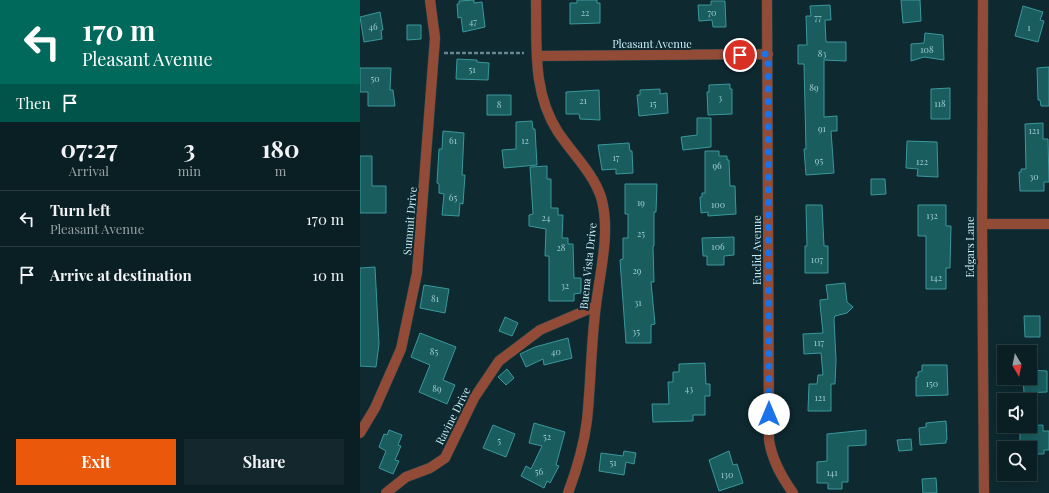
<!DOCTYPE html>
<style>
:root{--surface:#0a1f24;--page:#13272c;--text:#f1f3f6;--muted:#99a2a6;--line:#2a3d41;--accent:#ea580c}
body{margin:0;font-family:"Playfair Display",serif;background:var(--page);color:var(--text);height:100vh;display:flex;flex-direction:column;font-size:15px;white-space:nowrap}
*{box-sizing:border-box;margin:0}
p{font-size:13px;color:var(--muted)}
.icon{flex:none;width:22px;height:22px;fill:none;stroke:currentColor;stroke-width:2;stroke-linecap:round;stroke-linejoin:round}
.map{position:relative;flex:1;overflow:hidden}
.panel{display:flex;flex-direction:column;background:var(--surface);width:360px}
.panel>*{flex:none}
.banner{background:#00695c;color:#fff;overflow:hidden}
.needle{width:26px;rotate:170deg}
.tools{position:absolute;left:637px;top:345px;display:grid;gap:8px}
.tools a{display:grid;place-items:center;width:40px;height:40px;border-radius:0px;background:var(--surface);box-shadow:0 2px 10px #0003,0 0 0 1px var(--line);font-size:20px}
.pin{position:absolute;display:grid;place-items:center;width:34px;height:34px;color:#fff;margin:-17px;border:2px solid #fff;border-radius:50%;box-shadow:0 1px 4px #0007}
.me{position:absolute;width:44px;margin:-22px;rotate:0deg;stroke-linejoin:round;filter:drop-shadow(0 0 3px #0008)}
.turn{display:flex;align-items:center;gap:14px;height:84px;padding:0 16px;font-size:18px}
.turn .icon{width:52px;height:52px;stroke-width:2.5}
.turn b{display:block;font-size:28px;line-height:34px}
.then{display:flex;align-items:center;height:38px;padding:0 16px;background:#0003;gap:8px;font-size:15px}
.eta{display:flex;justify-content:space-evenly;align-items:center;height:68px;text-align:center}
.eta b{font-size:24px;font-weight:700;line-height:28px}
.primary-button{display:flex;gap:8px;margin-top:auto;padding:8px 16px}
.primary-button a{flex:1;height:46px;border-radius:0px;background:var(--accent);color:#fff;font-size:16px;font-weight:700;line-height:46px;text-align:center}
.primary-button a+a{background:var(--page);color:var(--text)}
ul{padding:0;list-style:none}
li{display:flex;align-items:center;gap:12px;height:56px;padding:0 16px;border-top:1px solid var(--line)}
li div{flex:1}
li b{display:block;font-size:15px}
li em{font-style:normal}
main{display:flex;flex:1;min-height:0}
.map>svg:first-child{display:block}
</style>
<main>
<section class="panel">
<div class="banner">
<div class="turn"><svg class="icon" aria-label="left" viewBox="0 0 24 24"><path d="M17 20v-9H6M10 6l-5 5 5 5"/></svg><div><b>170 m</b>Pleasant Avenue</div></div>
<div class="then">Then<svg class="icon" aria-label="arrive" viewBox="0 0 24 24"><path d="M6 21V4h12l-3 4 3 4H6"/></svg></div>
</div>
<div class="eta">
<div><b>07:27</b><p>Arrival</p></div>
<div><b>3</b><p>min</p></div>
<div><b>180</b><p>m</p></div>
</div>
<ul>
<li><svg class="icon" aria-label="left" viewBox="0 0 24 24"><path d="M17 20v-9H6M10 6l-5 5 5 5"/></svg><div><b>Turn left</b><p>Pleasant Avenue</p></div><em>170 m</em></li>
<li><svg class="icon" aria-label="arrive" viewBox="0 0 24 24"><path d="M6 21V4h12l-3 4 3 4H6"/></svg><div><b>Arrive at destination</b></div><em>10 m</em></li>
</ul>
<div class="primary-button"><a>Exit</a><a>Share</a></div>
</section>
<div class="map">
<svg width="689" height="493" viewBox="0 0 689 493">
<rect width="100%" height="100%" fill="#0e2930"/>
<path fill="#1a5d5f" stroke="#3a989b" d="M114,0V3L122,2L125,27L103,32L101,17L98,18L97,4H99V1Z
M217,0H237V3H240V23L210,24V3H217Z
M541,0H560L561,21L543,23Z
M351,1H365L366,27H353L352,20L339,21L338,5H351Z
M470,5L471,20H465L466,42H486V61L464,60V117L477,116V131H471L474,173L446,175L444,149H446L444,64H438V45H447L446,16H451L450,6Z
M663,6L683,12L680,20L684,21L678,42L655,36Z
M20,12L23,30H21L22,39L4,42L0,17Z
M47,25H61V39L47,40Z
M565,33L583,35L584,60L564,57L551,61V44L564,43Z
M97,59L117,60V62L129,63L128,80L96,79Z
M689,67V106H681L680,100H678L677,68Z
M0,68H31L30,90H33L35,106H8V92H0Z
M370,84V89H372V114L348,115L347,92H349V85Z
M590,88V119H571V89Z
M300,89V94L307,93L308,113L279,116L277,95H280V90Z
M239,90L240,120L220,119L219,114H206V92Z
M127,95H151V115H127Z
M337,118H351V147L323,150L321,137L337,135Z
M172,121L173,129H175L177,165L144,168L142,150L156,149V122Z
M683,123V139H688L689,182H684V191H660L659,172H661V169H666L665,124Z
M83,131L104,133L102,175H105L103,204L100,203L99,216L82,215L84,194L79,193V184L77,183L79,149H82Z
M547,141L577,142L578,177L557,176L558,169L546,168Z
M269,143L270,151H272L273,173L256,174V169L242,170L238,145Z
M345,151H359V156H367V160H369L370,186H375L376,214L348,216V212L341,213L340,197H342V193H345Z
M0,156H12V186H26V213H0Z
M187,166V179H191V208H198V215H203L202,238H208V244H213L214,278H221V293L214,294V301H189V256H185L186,229L169,226V215L173,214L170,167Z
M511,179H525L526,194L511,195Z
M265,184H297L296,212H294V246H293L294,282H291L295,324L291,325V343H266L260,260L263,259V238H268V214H265Z
M446,205H462L464,246H468V273H445V246H447Z
M558,205H586V226H591L590,268H586V289H566V236H558Z
M374,237V255L364,256V265H347V256H343L342,238Z
M15,267L19,344L16,367L0,366V268Z
M485,283L487,302L493,307L487,313L475,316L474,319L476,360L475,384H471V411H448L449,384H457L458,375H463L461,353L444,354L443,334L463,333L460,304V300L468,299L466,285Z
M64,285L89,289L85,313L60,308Z
M664,316H680V337H665Z
M145,317L158,323L152,336L139,331Z
M60,333L96,347L83,380L95,385L87,404L59,392L70,365L51,357Z
M208,338L212,358L184,365L183,359L166,367L160,354L175,347Z
M345,363L346,384H350V396H345V415H333V421L293,422L292,404H309L308,382H313V372H319V364Z
M562,365H587L588,395L556,396V377H558V372L562,371Z
M147,369L154,378L146,385L138,377Z
M670,370L687,371V392L664,393L663,378H670Z
M586,421L587,440H586V443L560,445L559,428L566,427V423Z
M174,423L205,432L196,465L199,466L190,483L187,481L184,488L161,476L166,466L171,469L182,446L169,443Z
M133,425L155,434L146,457L123,448Z
M683,425V431H689V450H684V454H670V448H660V426Z
M29,430L42,435L38,445L41,446L35,460L39,461L33,474L19,468L26,451L19,447L24,434L27,435Z
M506,430V445L488,446V482H482V489H468V483H457V462L467,461V434Z
M551,439L552,450L539,451L537,440Z
M264,451L276,453L274,464L266,462L264,475L239,471L241,453L263,456Z
M369,451L373,465L377,464L383,483L359,491L349,460Z
M576,478L577,493H563L562,479Z"/>
<g fill="none" stroke-linecap="round" stroke-linejoin="round">
<g stroke="#28454c" stroke-width="11">
<path id="street" d="M176,0C177,46 172,92 198,132C212,153 233,173 241,197C251,231 240,271 236,305C231,343 231,382 227,420C224,445 217,469 208,493
M407,0L409,440C412,460 421,476 433,493
M623,0L622,224L624,493
M177,56L408,54
M622,224H689
M0,433L15,408L41,349L57,273L75,38L70,0
M26,493L46,477L70,468L85,458L114,398L139,361L180,330L236,306"/>
</g>
<path stroke="#65868f" stroke-width="2.5" stroke-dasharray="4 2" stroke-linecap="butt" d="M84,53H164"/>
<use href="#street" stroke="#914b36" stroke-width="10"/>
</g>
<g fill="none" stroke-linecap="round" stroke-linejoin="round">
<path stroke="#1a73e8" stroke-width="7" stroke-dasharray="0 12.6" d="M380,55L408,54L409,414"/>
</g>
<g text-anchor="middle" stroke-width="4" stroke-linejoin="round" paint-order="stroke">
<g font-size="9" fill="#9ccad2">
<text x="225" y="16">22</text>
<text x="352" y="16">70</text>
<text x="458" y="21">77</text>
<text x="113" y="25">47</text>
<text x="13" y="30">46</text>
<text x="669" y="31">1</text>
<text x="567" y="53">108</text>
<text x="462" y="57">83</text>
<text x="112" y="73">51</text>
<text x="15" y="82">50</text>
<text x="454" y="91">89</text>
<text x="360" y="101">3</text>
<text x="223" y="104">21</text>
<text x="293" y="107">15</text>
<text x="580" y="107">118</text>
<text x="139" y="108">8</text>
<text x="462" y="132">91</text>
<text x="674" y="134">121</text>
<text x="93" y="144">61</text>
<text x="165" y="144">12</text>
<text x="256" y="161">17</text>
<text x="459" y="164">95</text>
<text x="562" y="165">122</text>
<text x="357" y="169">96</text>
<text x="674" y="180">30</text>
<text x="93" y="201">65</text>
<text x="281" y="206">19</text>
<text x="358" y="208">100</text>
<text x="572" y="219">132</text>
<text x="186" y="221">24</text>
<text x="281" y="237">25</text>
<text x="358" y="250">106</text>
<text x="201" y="251">28</text>
<text x="457" y="263">107</text>
<text x="277" y="274">29</text>
<text x="576" y="281">142</text>
<text x="205" y="289">32</text>
<text x="75" y="302">81</text>
<text x="278" y="306">31</text>
<text x="276" y="335">35</text>
<text x="459" y="346">117</text>
<text x="74" y="355">85</text>
<text x="196" y="355">40</text>
<text x="572" y="387">150</text>
<text x="77" y="392">89</text>
<text x="329" y="392">43</text>
<text x="460" y="401">121</text>
<text x="187" y="440">52</text>
<text x="139" y="444">5</text>
<text x="253" y="466">51</text>
<text x="179" y="475">56</text>
<text x="472" y="476">141</text>
<text x="367" y="478">130</text>
</g>
<g font-size="11" fill="#c7eef9" stroke="#0e2930">
<text x="292" y="48">Pleasant Avenue</text>
<text transform="translate(50 221) rotate(-85)" y="4">Summit Drive</text>
<text transform="translate(610 247) rotate(-90)" y="4">Edgars Lane</text>
<text transform="translate(397 250) rotate(-90)" y="4">Euclid Avenue</text>
<text transform="translate(228 266) rotate(-84)" y="4">Buena Vista Drive</text>
<text transform="translate(93 416) rotate(-63)" y="4">Ravine Drive</text>
</g>
</g>
</svg>
<div class="tools">
<a><svg class="needle" viewBox="-14 -14 28 28"><path d="M0-13l5 13h-10z" fill="#e53935"/><path d="M0 13l5-13h-10z" fill="#99a2a6"/></svg></a>
<a><svg class="icon" aria-label="sound" viewBox="0 0 24 24"><path d="M4 9h4l5-4v14l-5-4H4zM17 9q2 3 0 6"/></svg></a>
<a><svg class="icon" aria-label="search" viewBox="0 0 24 24"><circle cx="10" cy="10" r="6"/><path d="M15 15l6 6"/></svg></a>
</div>
<div class="pin" style="left:380px;top:55px;background:#d93025"><svg class="icon" aria-label="arrive" viewBox="0 0 24 24"><path d="M6 21V4h12l-3 4 3 4H6"/></svg></div>
<svg class="me" style="left:409px;top:414px" viewBox="-20 -20 40 40"><circle r="19" fill="#fff"/><path d="M0-13L10 11 0 6-10 11z" fill="#1a73e8"/></svg>
</div>
</main>
